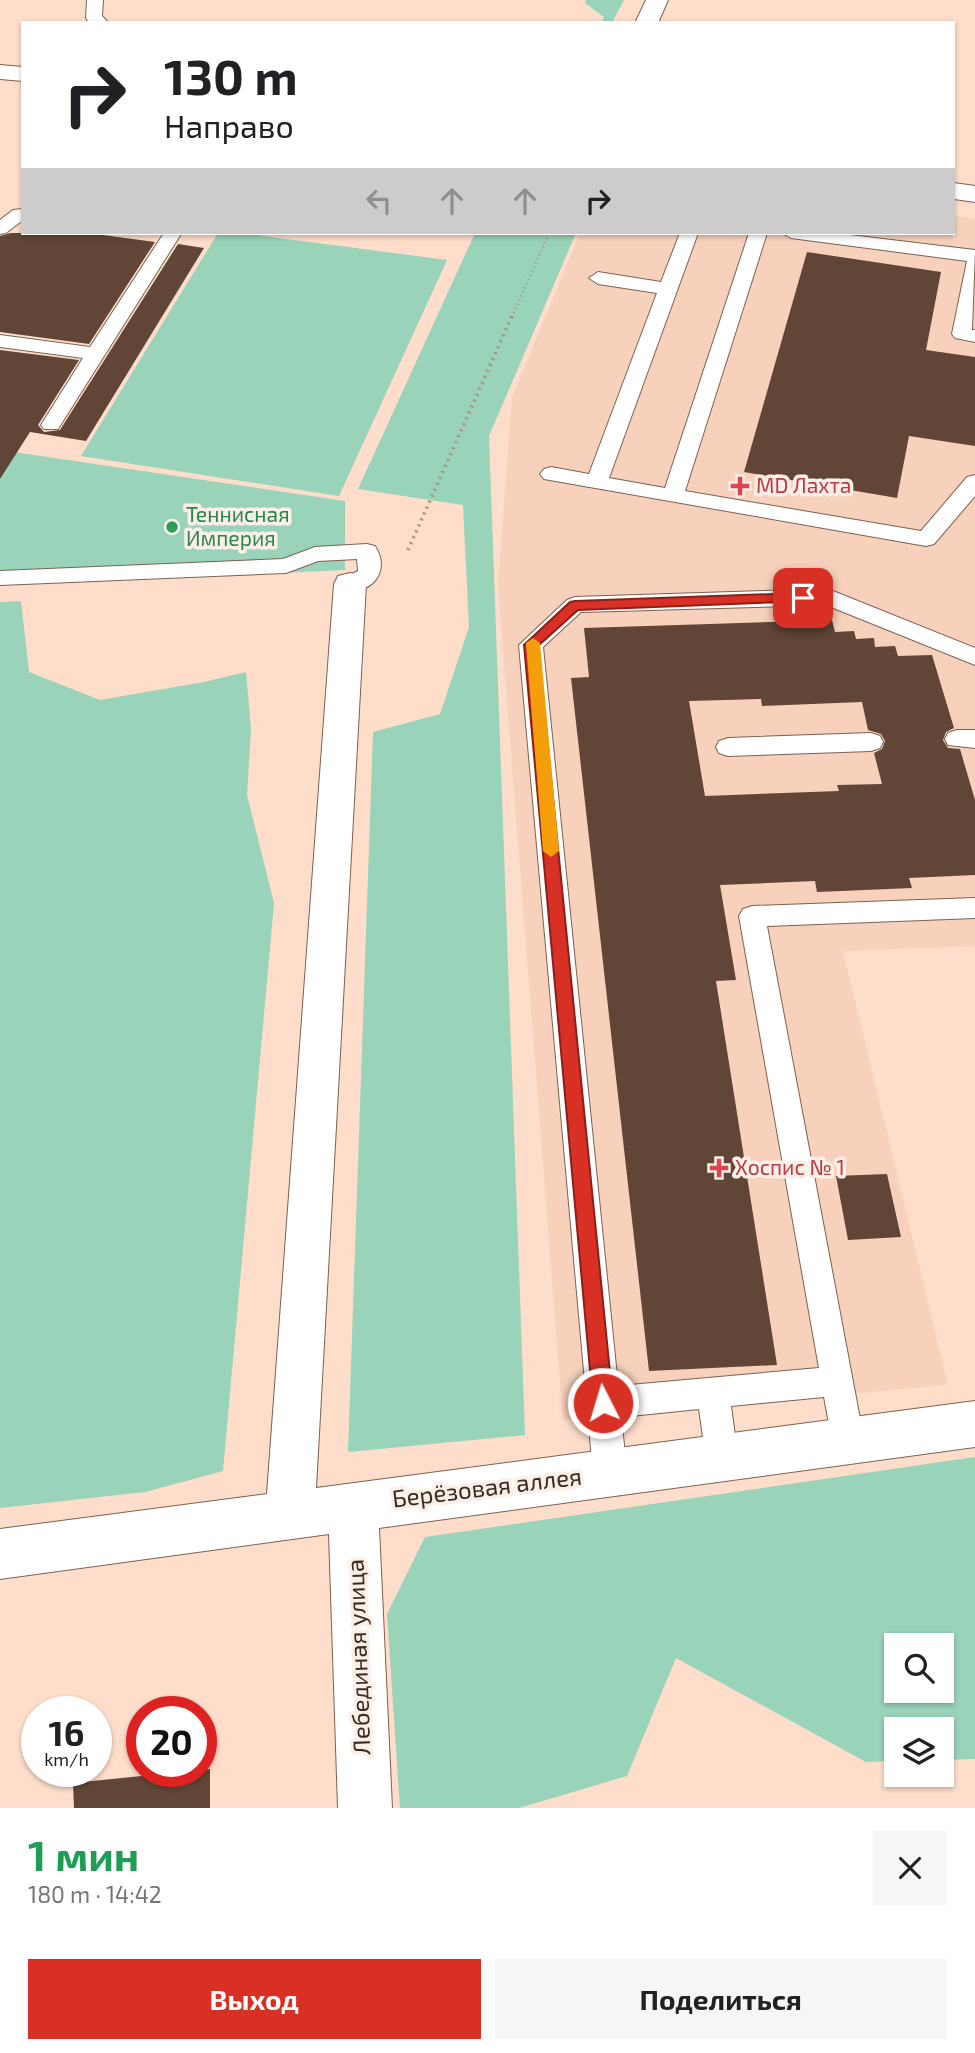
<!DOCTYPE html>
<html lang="ru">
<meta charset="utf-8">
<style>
:root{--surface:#fff;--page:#f6f6f6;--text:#202124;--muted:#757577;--accent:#d93025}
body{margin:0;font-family:"Exo 2",sans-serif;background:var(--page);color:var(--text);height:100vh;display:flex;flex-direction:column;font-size:26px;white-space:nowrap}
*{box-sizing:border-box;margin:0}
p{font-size:23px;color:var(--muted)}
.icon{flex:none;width:38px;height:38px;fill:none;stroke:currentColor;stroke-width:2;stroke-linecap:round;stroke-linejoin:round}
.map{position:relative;height:1808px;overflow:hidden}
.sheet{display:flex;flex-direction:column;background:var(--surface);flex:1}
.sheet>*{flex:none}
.banner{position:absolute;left:21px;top:21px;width:934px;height:214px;border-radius:0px;box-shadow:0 2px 5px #0004;background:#fff;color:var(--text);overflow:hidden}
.fabs{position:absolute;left:884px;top:1633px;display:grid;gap:14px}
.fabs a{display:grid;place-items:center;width:70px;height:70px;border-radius:0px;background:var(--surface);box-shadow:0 2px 5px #0004;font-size:35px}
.speed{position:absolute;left:21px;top:1696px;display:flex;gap:14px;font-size:35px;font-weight:700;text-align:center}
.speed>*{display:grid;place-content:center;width:91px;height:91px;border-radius:50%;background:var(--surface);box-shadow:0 2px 5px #0004;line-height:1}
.speed small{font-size:18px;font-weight:400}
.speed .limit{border:10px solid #d22;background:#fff;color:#111}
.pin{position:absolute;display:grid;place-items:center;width:60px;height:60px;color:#fff;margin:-30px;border-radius:14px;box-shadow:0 4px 10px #0006}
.me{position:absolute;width:77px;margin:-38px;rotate:355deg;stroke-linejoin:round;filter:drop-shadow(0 0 5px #0008)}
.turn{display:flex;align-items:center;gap:24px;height:147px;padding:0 28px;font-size:32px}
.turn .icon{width:91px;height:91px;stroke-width:2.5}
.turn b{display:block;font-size:49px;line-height:60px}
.lanes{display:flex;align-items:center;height:66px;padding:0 28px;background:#0003;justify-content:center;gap:35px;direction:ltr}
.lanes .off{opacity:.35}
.round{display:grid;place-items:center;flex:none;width:74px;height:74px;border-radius:0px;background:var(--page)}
.headline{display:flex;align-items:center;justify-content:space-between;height:119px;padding:0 28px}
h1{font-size:42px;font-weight:700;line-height:52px;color:#1e9e55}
.primary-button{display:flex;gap:14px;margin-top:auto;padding:14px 28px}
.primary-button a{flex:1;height:80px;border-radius:0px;background:var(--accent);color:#fff;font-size:28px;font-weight:700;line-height:80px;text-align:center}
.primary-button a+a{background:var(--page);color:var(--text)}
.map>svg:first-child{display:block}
</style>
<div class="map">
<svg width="975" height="1808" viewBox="0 0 975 1808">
<rect width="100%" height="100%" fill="#feddcb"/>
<path fill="#f7d1bb" d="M954,216L975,219V946L843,951L948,1385L563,1420L498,586L512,398L580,233H954Z"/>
<path fill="#99d3b9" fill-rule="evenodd" d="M586,0H624L612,23H602L604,17L585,3Z
M218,233H241L447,260L339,496L81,456Z
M475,233H576L489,436L525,1435L348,1452L373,732L440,714L469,627L463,505L358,489Z
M0,450L345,501V570L0,585Z
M21,601L29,672L100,700L204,682L246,672L251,729L247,795L274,903L223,1471L145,1492L0,1508V602Z
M975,1457V1759L942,1760V1729H896V1761L866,1762L676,1658L627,1776L519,1808H400L387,1614L425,1537ZM942,1645V1690H896V1645Z"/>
<path fill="#614638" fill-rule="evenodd" d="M11,233H88L155,242L89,344L0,332V236Z
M178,244L204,248L86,441L30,432L0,479V350L79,360L38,425L44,432L60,430Z
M807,252L941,272L926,350L975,357V446L909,436L897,498L744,472Z
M832,620L835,632L854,631L856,639L874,638L875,647L895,646L898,656L932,655L954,728L946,732L943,740L948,748L960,749L975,800V875L909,878L912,888L817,892L815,881L720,885L736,980L716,981L777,1365L649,1371L571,678L589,677L584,628ZM761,699L762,706L862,702L868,730L881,734L885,741L882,749L874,753L882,784L837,785L839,791L705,796L689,701Z
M887,1174L901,1237L848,1240L836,1176Z
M210,1769V1808H74L73,1783Z"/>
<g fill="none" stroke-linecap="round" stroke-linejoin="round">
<g stroke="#7d6151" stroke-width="2">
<path id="service" d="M87,0H103L102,16L109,23L88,21L86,18Z
M23,209V220L6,233L0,234V220L13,210Z
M164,233L181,234L58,429H44L41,425L83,358L0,347V335L90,347Z
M680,233H698L609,478L665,488L749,233H767L685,491L921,531L967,477L975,475V496L934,544L926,546L544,479L540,474L544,469L551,467L589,474L657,293L598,284L589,278L598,272L661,282Z
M782,233H833L975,250L972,330H975V342L955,338L952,334L967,261L791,238Z
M367,544L375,546C392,572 370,597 342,589L339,584L342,579L358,571L357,559L318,561L286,573L0,585V571L283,559L315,547Z
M828,589L975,648V665L826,605L581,612L543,647L618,1386L819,1368L739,916L743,909L752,906L975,898V918L767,926L864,1440L860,1451L848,1456L836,1451L832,1440L824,1397L731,1406L738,1458L734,1469L722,1474L710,1469L706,1458L699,1409L621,1417L627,1472L622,1483L610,1488L598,1483L593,1472L519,645L567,600L575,597Z
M957,730H975V748L948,745L945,739L948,733Z
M871,733L880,736L883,742L880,748L871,751L728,756L719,753L716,747L719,741L728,738Z"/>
</g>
<g stroke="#7d6151" stroke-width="2">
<path id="minor" d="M646,0H668L658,23H635Z
M0,65L23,67V81L0,79Z
M954,183L975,186V202L954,199Z
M350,573L362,576L366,584L316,1488L975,1401V1447L379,1528L392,1808H338L329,1534L0,1579V1529L267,1494L334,584L338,576Z"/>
</g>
<path stroke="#a99184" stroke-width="2.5" stroke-dasharray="1 3.5" stroke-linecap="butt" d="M512,317L549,233"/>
<path stroke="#a99184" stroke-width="3.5" stroke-dasharray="2 4.5" stroke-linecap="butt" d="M408,550L512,316"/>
<use href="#service" fill="#fff" fill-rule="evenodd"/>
<use href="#minor" fill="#fff" fill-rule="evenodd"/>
</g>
<path fill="#d93025" stroke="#8d1f18" stroke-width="2" d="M803,593L809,598L807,601L578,610L538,646L613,1403L610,1409L603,1412L596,1409L593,1403L524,645L570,602L575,601Z"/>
<path fill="#f59e0b" d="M533,638L540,643L559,851L551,857L543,851L526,643Z"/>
<g fill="#e0444e" stroke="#fcefe8" stroke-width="2.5">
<path d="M736.5 475.5h7v7h7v7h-7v7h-7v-7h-7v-7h7z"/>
<path d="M715.5 1157.5h7v7h7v7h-7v7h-7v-7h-7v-7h7z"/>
</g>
<circle fill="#2e9e5b" stroke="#fcefe8" stroke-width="2.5" cx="172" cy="527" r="7"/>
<g text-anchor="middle" stroke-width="7" stroke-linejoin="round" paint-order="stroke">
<g font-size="21" fill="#be3a42" stroke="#fcefe8" text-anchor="start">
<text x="756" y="493">MD Лахта</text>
<text x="735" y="1175">Хоспис № 1</text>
</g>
<g font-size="21" fill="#27864d" stroke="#fcefe8" text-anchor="start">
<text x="186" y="522">Теннисная<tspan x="186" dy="24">Империя</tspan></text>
</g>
<g font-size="24" fill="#382c25" stroke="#fcefe8">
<text transform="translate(487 1488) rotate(-7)" y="8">Берёзовая аллея</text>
<text transform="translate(359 1657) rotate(-92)" y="8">Лебединая улица</text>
</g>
</g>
</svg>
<div class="fabs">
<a><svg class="icon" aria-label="search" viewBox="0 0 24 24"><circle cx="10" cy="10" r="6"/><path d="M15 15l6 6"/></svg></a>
<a><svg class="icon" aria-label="layers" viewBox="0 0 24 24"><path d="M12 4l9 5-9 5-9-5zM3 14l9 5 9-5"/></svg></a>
</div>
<div class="speed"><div>16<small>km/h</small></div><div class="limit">20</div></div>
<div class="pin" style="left:803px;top:598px;background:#d93025"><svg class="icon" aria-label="arrive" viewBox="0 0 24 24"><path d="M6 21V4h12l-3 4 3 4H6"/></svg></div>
<svg class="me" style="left:603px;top:1403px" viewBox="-20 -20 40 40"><circle r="17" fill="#d93025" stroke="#fff" stroke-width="3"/><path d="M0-11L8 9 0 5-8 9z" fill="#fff"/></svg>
<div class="banner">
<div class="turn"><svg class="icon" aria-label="right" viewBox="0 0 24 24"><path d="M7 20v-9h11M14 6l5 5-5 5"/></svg><div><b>130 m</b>Направо</div></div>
<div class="lanes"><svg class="icon off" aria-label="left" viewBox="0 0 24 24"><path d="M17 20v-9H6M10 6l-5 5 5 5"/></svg><svg class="icon off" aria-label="ahead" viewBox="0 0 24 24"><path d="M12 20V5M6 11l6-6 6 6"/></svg><svg class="icon off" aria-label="ahead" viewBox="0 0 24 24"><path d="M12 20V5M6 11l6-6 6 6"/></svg><svg class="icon" aria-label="right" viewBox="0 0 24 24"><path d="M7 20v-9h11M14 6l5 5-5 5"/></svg></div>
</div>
</div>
<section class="sheet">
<div class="headline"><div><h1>1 мин</h1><p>180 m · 14:42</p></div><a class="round"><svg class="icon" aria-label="close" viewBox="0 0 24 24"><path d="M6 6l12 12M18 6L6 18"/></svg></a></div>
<div class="primary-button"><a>Выход</a><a>Поделиться</a></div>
</section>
